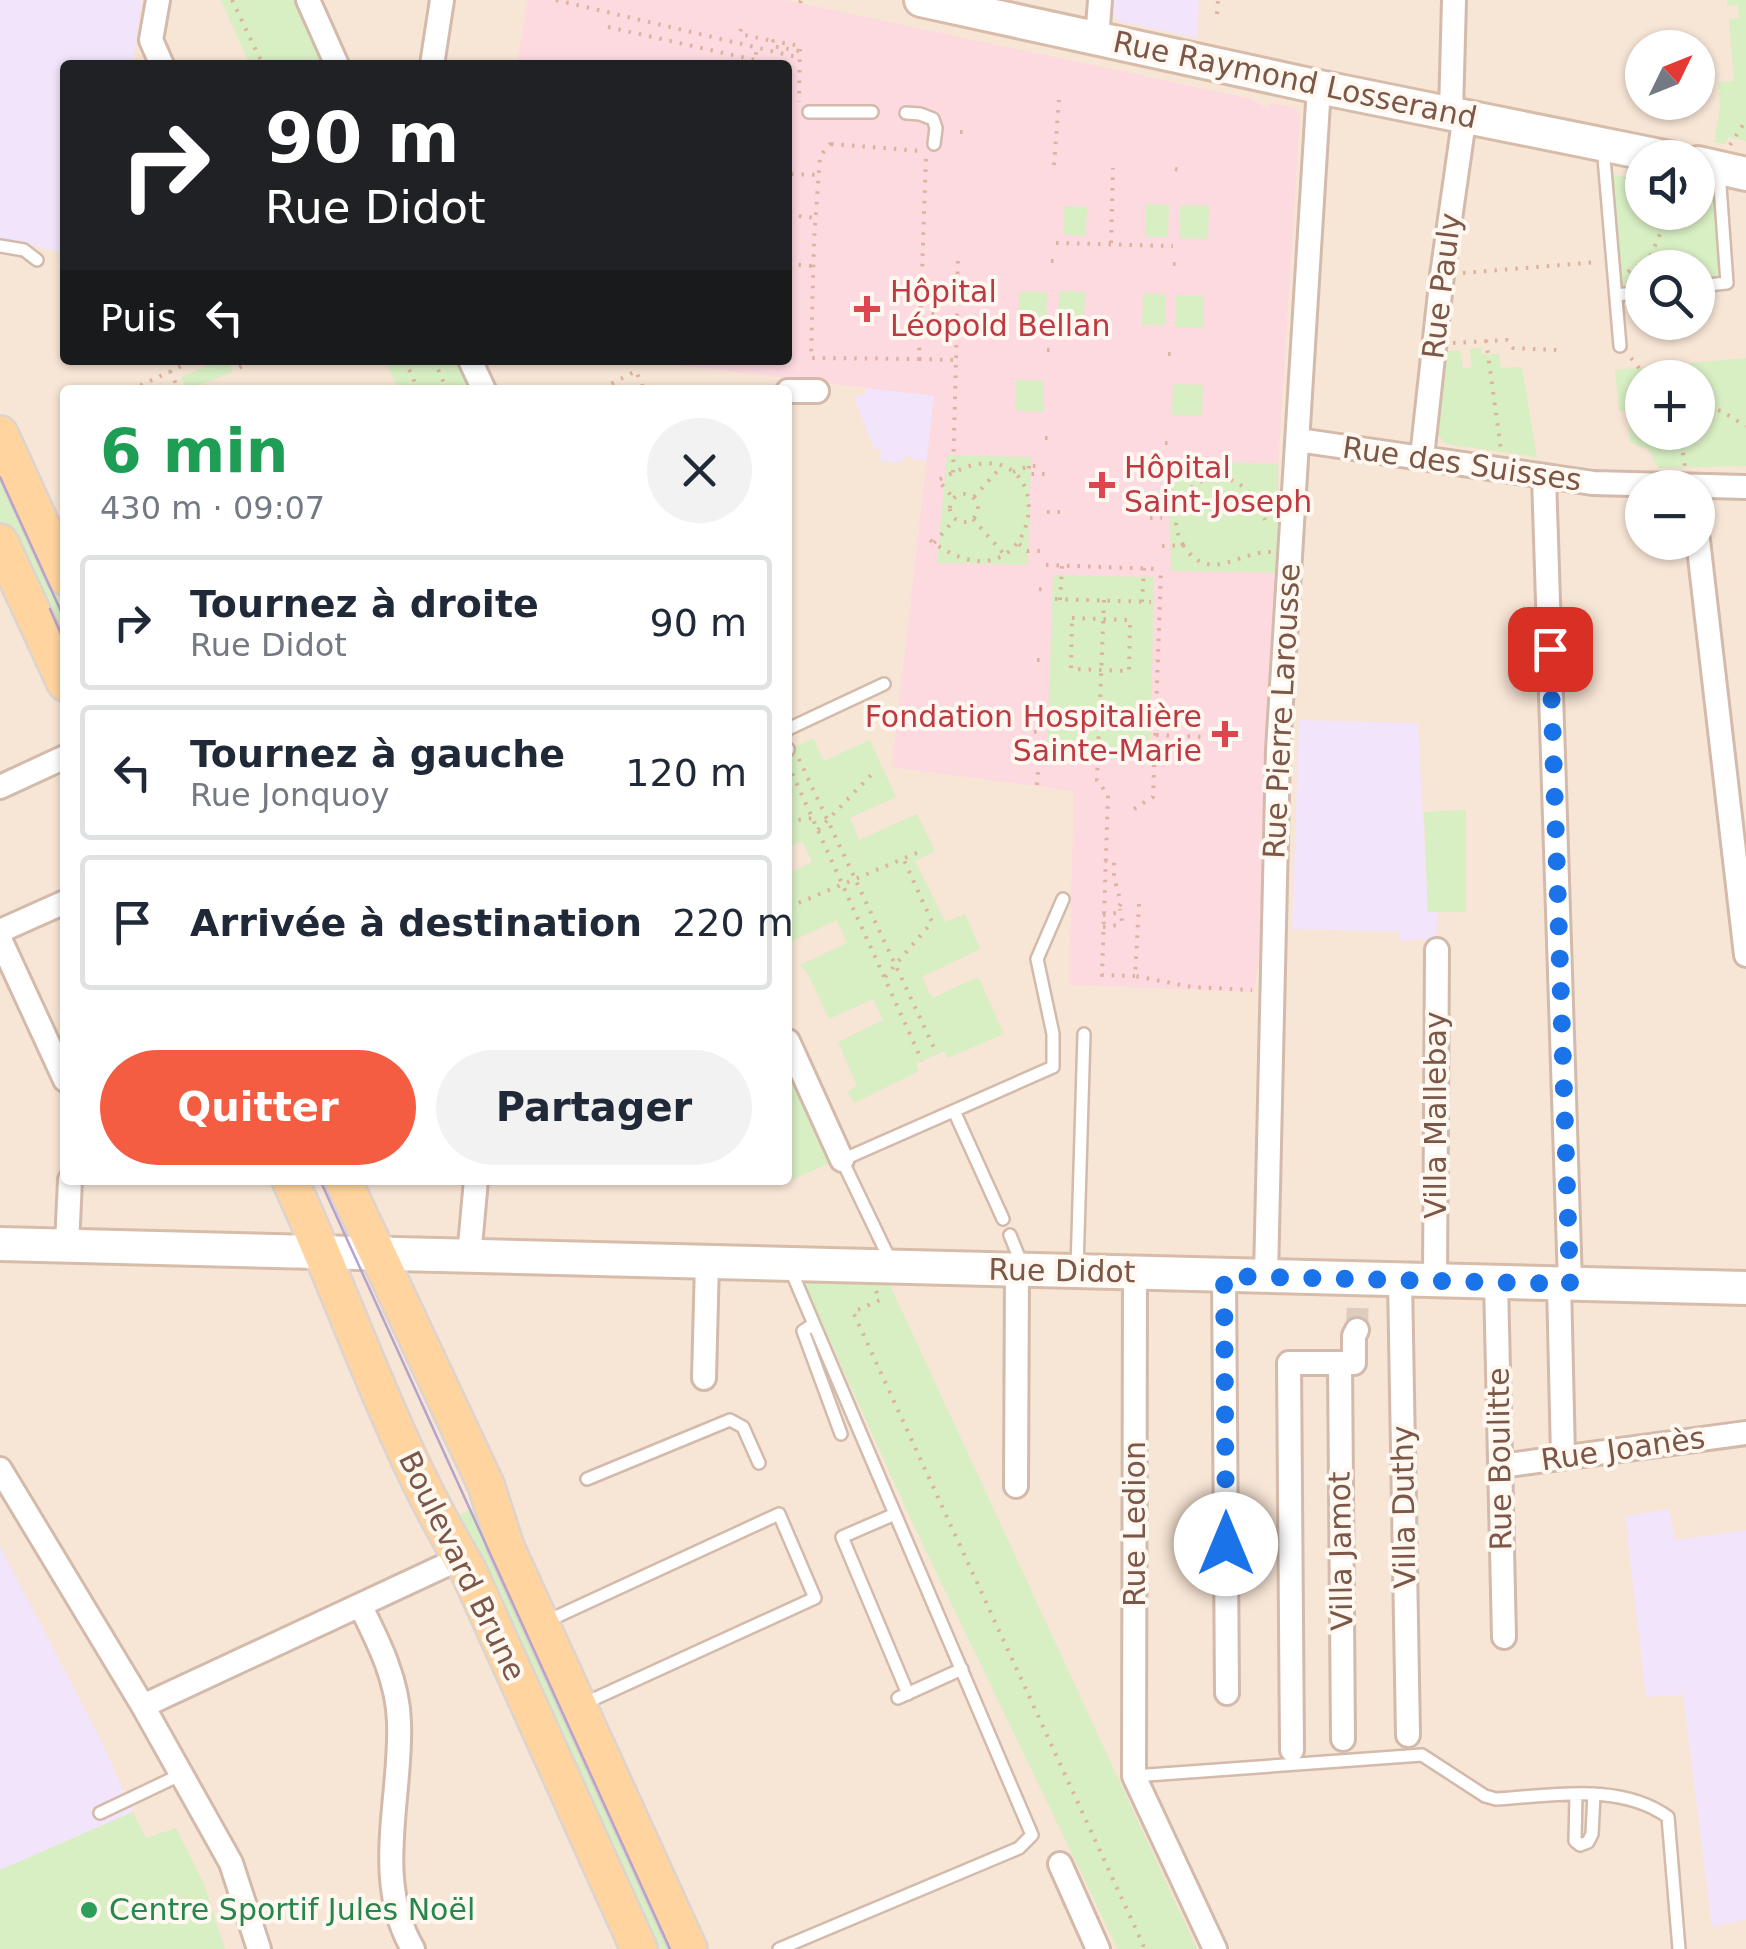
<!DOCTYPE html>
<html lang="fr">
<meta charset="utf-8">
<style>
:root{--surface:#fff;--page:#f2f2f3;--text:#1f2937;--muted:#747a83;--line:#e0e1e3;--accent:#f45d41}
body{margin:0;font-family:"DejaVu Sans",sans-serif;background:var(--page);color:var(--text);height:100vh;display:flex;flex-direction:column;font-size:38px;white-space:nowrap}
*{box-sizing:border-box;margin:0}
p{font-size:32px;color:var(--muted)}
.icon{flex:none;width:55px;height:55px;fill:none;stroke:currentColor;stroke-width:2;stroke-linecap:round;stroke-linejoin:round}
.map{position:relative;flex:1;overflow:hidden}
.details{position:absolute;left:60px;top:385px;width:732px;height:800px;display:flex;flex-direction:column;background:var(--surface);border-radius:10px;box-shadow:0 2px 8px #0004}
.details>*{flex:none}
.banner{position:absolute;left:60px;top:60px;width:732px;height:305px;border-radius:10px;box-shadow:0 2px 8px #0004;background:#202124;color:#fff;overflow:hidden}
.needle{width:65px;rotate:47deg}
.fabs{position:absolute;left:1625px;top:30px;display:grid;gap:20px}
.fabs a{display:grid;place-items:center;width:90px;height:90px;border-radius:50%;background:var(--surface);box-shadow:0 2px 8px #0004;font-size:50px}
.pin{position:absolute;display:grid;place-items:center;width:85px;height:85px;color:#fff;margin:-42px;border-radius:20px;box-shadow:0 5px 15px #0006}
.me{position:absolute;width:110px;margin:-55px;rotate:0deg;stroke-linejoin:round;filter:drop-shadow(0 0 8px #0008)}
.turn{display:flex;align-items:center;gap:35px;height:210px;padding:0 40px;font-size:45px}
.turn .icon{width:130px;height:130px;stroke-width:2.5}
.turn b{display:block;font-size:70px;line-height:85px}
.then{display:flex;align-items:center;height:95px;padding:0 40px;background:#0003;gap:20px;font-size:38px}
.round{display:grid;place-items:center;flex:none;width:105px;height:105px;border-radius:52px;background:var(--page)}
.headline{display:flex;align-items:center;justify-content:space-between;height:170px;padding:0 40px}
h1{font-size:60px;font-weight:700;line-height:75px;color:#1e9e55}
.action{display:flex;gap:20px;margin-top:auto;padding:20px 40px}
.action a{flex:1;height:115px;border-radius:60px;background:var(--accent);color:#fff;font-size:40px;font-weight:700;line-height:115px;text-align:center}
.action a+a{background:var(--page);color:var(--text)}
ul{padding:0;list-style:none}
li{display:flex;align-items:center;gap:30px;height:135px;margin:0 20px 15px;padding:0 20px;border:5px solid var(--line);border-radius:10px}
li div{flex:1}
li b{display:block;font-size:38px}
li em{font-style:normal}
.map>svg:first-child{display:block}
</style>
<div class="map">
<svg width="1746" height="1949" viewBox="0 0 1746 1949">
<rect width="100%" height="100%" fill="#fef4e7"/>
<path fill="#f7e5d5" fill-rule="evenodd" d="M0,0H1746V1949H0ZM1642,48H1698V102H1642ZM65,65H788V360H65ZM1642,158H1698V212H1642ZM1642,268H1698V322H1642ZM1642,378H1698V432H1642ZM65,390H788V1180H65ZM1642,488H1698V542H1642Z"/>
<path fill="#f1e4fb" d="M0,0H142L133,65H65V253L0,239Z
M1114,0H1199L1197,38L1118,21L1113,14Z
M866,387L935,395L927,461L913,460L909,455L898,463L880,461L881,450L874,449L854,398L866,393Z
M1299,720L1418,723L1428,911L1438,912L1436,939L1400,941V932L1292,929Z
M1669,1509L1675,1540L1746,1530V1920L1712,1927L1683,1695L1646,1697L1625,1516Z
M0,1546L103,1744L133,1812L0,1870Z"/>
<path fill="#fdd9e0" d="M528,0H785L1252,99L1268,110L1270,103L1295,108L1300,115L1278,464L1280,552L1261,965L1257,968L1254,992L1069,985L1074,791L892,767L934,396L636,360H788V65H517Z"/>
<path fill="#d8eec3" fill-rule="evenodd" d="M221,0H299L328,65H250Z
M1727,0H1746V141L1728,137L1725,144L1714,142L1720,106L1718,83L1734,81L1729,19L1739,18L1738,5L1727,6Z
M1611,174L1642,181V212H1698V192L1715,196L1722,277L1698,280V268H1642V286L1621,288Z
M1146,204L1169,205L1168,237H1145Z
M1180,205L1209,206L1208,239L1179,238Z
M1064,206L1087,207L1086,236L1063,235Z
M1019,291L1047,292L1046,322L1018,321Z
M1059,291L1085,292L1084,323L1058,322Z
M1143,293L1166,294L1165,325H1142Z
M1176,295L1204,296L1203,328L1175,327Z
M1481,348L1482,354H1499L1501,368L1522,367L1537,457L1446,444L1436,433L1447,351L1460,350L1463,369L1472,367L1469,349Z
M1746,358V466L1658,468L1649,450L1630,442L1629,411H1619L1615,370ZM1642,378H1698V432H1642Z
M220,360H228L233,372L187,390L181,377Z
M385,360H459L472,390H399Z
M1016,380L1044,381L1043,412L1015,411Z
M1173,384L1203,385L1202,416L1172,415Z
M0,454L65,596V663L0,520Z
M947,455L1031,457L1028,565L937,563Z
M1170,460L1278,464L1279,573L1171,571L1169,481L1179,480L1180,474L1170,473Z
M1053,575L1154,577L1150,762L1047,753Z
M813,738L824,761L870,740L896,797L850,818L859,840L917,814L935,851L915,861L945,922L965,914L980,949L922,977L932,998L978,977L1004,1034L948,1058L944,1051L916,1063L919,1071L854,1103L848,1092L857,1086L838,1042L883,1020L873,999L829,1019L808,974L800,965L847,943L837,920L790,942L788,935V874L812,862L802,841L788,847V750Z
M1466,810V912H1428L1424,812Z
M788,1052L836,1160L779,1186L777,1180H788Z
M804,1283H889L1197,1949H1118L912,1522Z
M483,1504L679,1949H649L448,1520Z
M133,1812L146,1838L176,1828L204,1884L225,1949H0V1870Z"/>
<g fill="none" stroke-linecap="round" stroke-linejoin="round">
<path stroke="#decdbf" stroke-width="22" stroke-dasharray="22 11" stroke-linecap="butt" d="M1357,1330L1358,1295"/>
<g stroke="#d3baab" stroke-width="16">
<path id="lane" d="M809,112H872
M906,113L920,114L933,119L936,128L934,144
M1603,146L1620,346
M0,246L24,250L37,260
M1698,286L1727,283L1719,172
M1616,295L1642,292
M788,729L884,684
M788,749V750
M954,1111L1003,1219
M1010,1235L1018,1255L1017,1264
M890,1260L842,1160L1053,1067V1034L1037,959L1063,899
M1077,1269L1084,1034
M814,1324L803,1331L841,1434
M587,1479L730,1420L743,1427L759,1463
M895,1514L842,1537L908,1694
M545,1622L779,1514L815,1598L583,1704
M898,1698L962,1669
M1134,1776L1422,1755L1485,1796L1496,1799C1551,1796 1620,1782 1668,1817L1679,1949
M1576,1794L1575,1841L1580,1845L1588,1842L1592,1834L1594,1794
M100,1813L182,1774
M779,1949L1019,1848L1032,1835L790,1268"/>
</g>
<g stroke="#d3baab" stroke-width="28">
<path id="street" d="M158,0L151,40L162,65
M308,0L337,65
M1097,39L1100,0
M432,65L442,0
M1451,112L1454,0
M470,360L484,390
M788,391H817
M1298,440L1593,483L1746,487
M1422,457L1442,275L1465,114
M1544,477L1570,1283
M1698,540L1746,955
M0,787L65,757
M0,931L65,902
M0,939L65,1080
M788,1041L842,1160
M67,1245L70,1180
M469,1257L476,1180
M1135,1273L1134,1776L1215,1949
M1224,1275L1227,1693
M1266,1276L1278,750L1319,87
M1400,1279L1408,1735
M1435,1280L1437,950
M1496,1282L1504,1637
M1559,1283L1563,1457
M1340,1363L1343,1739
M704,1378L707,1262
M1501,1466L1746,1433
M0,1469L143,1706L231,1863L259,1949
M1016,1486L1017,1270
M361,1607C379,1643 398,1681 399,1722C402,1797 372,1880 413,1949
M143,1706L461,1558
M1292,1750L1289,1363H1354V1336L1357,1330
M1060,1864L1098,1949"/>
</g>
<g stroke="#d8bcaa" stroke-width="38">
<path id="secondary" d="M921,0L1319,87L1670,158
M1698,163L1746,174
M0,1244L1746,1288"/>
</g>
<g stroke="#ddd3cf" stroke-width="40">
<path id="primary" d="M0,434L65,577
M0,542L65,683
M290,1180C349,1309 393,1446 467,1568L639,1949
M343,1180L486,1485L506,1547L689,1949"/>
</g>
<path stroke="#ddb29e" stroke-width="4" stroke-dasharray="2.5 8" stroke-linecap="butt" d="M232,0L263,65
M556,0L801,58
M800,3L801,0
M1217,14L1218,0
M608,27L755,60
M741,29L740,34L773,41
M799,51L772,46L773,41L800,46L799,102
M754,65L757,47
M960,132H964
M831,143L820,156L814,240L811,358L919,359L926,157
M831,144L922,151
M1730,145L1746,120
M1054,165L1059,100
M1175,169L1180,170
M791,174L818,175
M1626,177L1642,196
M1654,212L1665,223
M1698,212L1704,199
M788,226L789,215L817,218
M1056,243L1173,246
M1111,243L1113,168
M1051,261H1055
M788,264L813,266
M1173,264H1177
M1628,272L1634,266H1646L1665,223L1695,212
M1463,273L1598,262
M921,313H936L935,337
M1486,340L1501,450
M1453,343L1507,340L1513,348L1558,350
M1047,350H1053
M1168,354H1173
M956,358L958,253
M1631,358L1647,378
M919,359L956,360L953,473
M234,360L238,368L256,360
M405,360L418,390
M434,360L447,390
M170,371L179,390
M131,390L194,360
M606,390L605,387L636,371L644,390
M1698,404L1721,411L1746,426
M1680,432L1685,467
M1045,438H1050
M1165,443H1171
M1029,466V474H1049
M1013,472L1029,466H1042
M950 508a14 14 0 1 1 28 0a14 14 0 1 1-28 0Z
M974,497L1001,467
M1047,512H1061
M1150,518H1162
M973,519L1003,553
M930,540C1035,620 1067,445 973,465C961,468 949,475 938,480L954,499
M934,543L954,520
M1019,544L1027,551H1046
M1183,545C1151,490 1236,439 1265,520
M1162,546L1183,545C1210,586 1239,550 1272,552
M1046,565L1161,569
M1039,589L1045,590
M1055,599L1151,602
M1060,600L1062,566
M1104,600L1097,780L1108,795L1102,975L1135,976
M1142,602L1144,568
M1072,618L1130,620L1129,671L1071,669Z
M1037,660H1043
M1034,732L1041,731
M1156,735L1206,737
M799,759L937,1054
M788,764L922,1061
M1037,785L1040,747
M1134,809L1153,797L1161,571
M788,821L813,818
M818,830L874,772
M1139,904L1135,976L1192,987L1252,990
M789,907L919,852
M1103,915L1116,913L1121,903L1114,877V862L1105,861
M1103,927L1118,925L1122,921L1120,909
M885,977L932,922L903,858
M876,1291L880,1300L853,1312L1145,1949"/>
<use href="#lane" stroke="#fff" stroke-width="11"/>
<use href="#street" stroke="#fff" stroke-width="22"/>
<use href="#secondary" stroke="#fff" stroke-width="32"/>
<use href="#primary" stroke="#ffd49e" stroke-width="35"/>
<path stroke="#b6a3cb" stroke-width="2.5" d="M0,477L65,620
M50,609L65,643
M320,1180L670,1949"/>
</g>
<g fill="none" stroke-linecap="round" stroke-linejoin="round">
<path stroke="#1a73e8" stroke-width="18" stroke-dasharray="0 32.4" d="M1226,1544L1224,1276L1570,1284L1550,649"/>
</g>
<g fill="#e0444e" stroke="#fff8f0" stroke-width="4">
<path d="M862 294h10v10h10v10h-10v10h-10v-10h-10v-10h10z"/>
<path d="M1097 470h10v10h10v10h-10v10h-10v-10h-10v-10h10z"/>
<path d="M1220 719h10v10h10v10h-10v10h-10v-10h-10v-10h10z"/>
</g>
<circle fill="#2e9e5b" stroke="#fff8f0" stroke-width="4" cx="89" cy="1910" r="10"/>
<g text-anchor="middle" stroke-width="8" stroke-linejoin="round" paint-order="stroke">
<g font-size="30" fill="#7c5748" stroke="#fff8f0">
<text transform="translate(1295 80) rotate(12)" y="10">Rue Raymond Losserand</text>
<text transform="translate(1442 286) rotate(-83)" y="10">Rue Pauly</text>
<text transform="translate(1462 464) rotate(8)" y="10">Rue des Suisses</text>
<text transform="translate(1282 711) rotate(-87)" y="10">Rue Pierre Larousse</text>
<text transform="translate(1436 1115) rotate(-90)" y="10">Villa Mallebay</text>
<text transform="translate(1062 1271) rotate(1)" y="10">Rue Didot</text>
<text transform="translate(1623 1449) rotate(-8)" y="10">Rue Joanès</text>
<text transform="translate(1500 1459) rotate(-91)" y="10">Rue Boulitte</text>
<text transform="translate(1404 1507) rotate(-91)" y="10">Villa Duthy</text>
<text transform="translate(1135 1524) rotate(-90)" y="10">Rue Ledion</text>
<text transform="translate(1341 1551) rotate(-91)" y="10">Villa Jamot</text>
<text transform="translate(462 1566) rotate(64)" y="10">Boulevard Brune</text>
</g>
<g font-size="30" fill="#be3a42" stroke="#fff8f0" text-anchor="start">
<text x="890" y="302">Hôpital<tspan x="890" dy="34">Léopold Bellan</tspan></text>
<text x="1124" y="478">Hôpital<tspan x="1124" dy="34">Saint-Joseph</tspan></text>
<text x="1202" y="727" text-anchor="end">Fondation Hospitalière<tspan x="1202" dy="34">Sainte-Marie</tspan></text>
</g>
<g font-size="30" fill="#27864d" stroke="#fff8f0" text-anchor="start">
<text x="109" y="1920">Centre Sportif Jules Noël</text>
</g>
</g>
</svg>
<div class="fabs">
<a><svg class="needle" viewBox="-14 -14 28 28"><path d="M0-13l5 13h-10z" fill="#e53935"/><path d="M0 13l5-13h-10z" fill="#747a83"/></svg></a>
<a><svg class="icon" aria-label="sound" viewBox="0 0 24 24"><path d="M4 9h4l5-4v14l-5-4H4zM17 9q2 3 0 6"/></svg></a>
<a><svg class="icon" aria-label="search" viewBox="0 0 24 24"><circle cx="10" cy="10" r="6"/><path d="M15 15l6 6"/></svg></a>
<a>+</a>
<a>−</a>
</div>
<div class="pin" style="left:1550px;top:649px;background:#d93025"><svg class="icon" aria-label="arrive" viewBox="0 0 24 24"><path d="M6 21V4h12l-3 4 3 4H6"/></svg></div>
<svg class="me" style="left:1226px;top:1544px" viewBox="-20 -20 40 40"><circle r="19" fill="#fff"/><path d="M0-13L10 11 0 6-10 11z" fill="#1a73e8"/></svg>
<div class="banner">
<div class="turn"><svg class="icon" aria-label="right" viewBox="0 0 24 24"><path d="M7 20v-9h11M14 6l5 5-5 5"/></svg><div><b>90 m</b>Rue Didot</div></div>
<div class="then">Puis<svg class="icon" aria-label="left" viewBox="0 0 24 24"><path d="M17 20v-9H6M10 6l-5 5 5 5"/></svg></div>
</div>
<section class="details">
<div class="headline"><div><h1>6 min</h1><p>430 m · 09:07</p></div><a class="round"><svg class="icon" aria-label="close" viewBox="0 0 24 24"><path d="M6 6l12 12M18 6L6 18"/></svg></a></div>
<ul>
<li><svg class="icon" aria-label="right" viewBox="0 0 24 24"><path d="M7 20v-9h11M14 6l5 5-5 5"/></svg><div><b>Tournez à droite</b><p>Rue Didot</p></div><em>90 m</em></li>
<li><svg class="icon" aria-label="left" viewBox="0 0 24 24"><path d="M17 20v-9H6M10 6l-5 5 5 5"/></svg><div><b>Tournez à gauche</b><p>Rue Jonquoy</p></div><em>120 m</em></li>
<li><svg class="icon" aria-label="arrive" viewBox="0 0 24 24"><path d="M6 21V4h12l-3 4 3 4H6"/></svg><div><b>Arrivée à destination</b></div><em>220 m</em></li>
</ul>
<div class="action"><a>Quitter</a><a>Partager</a></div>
</section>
</div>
